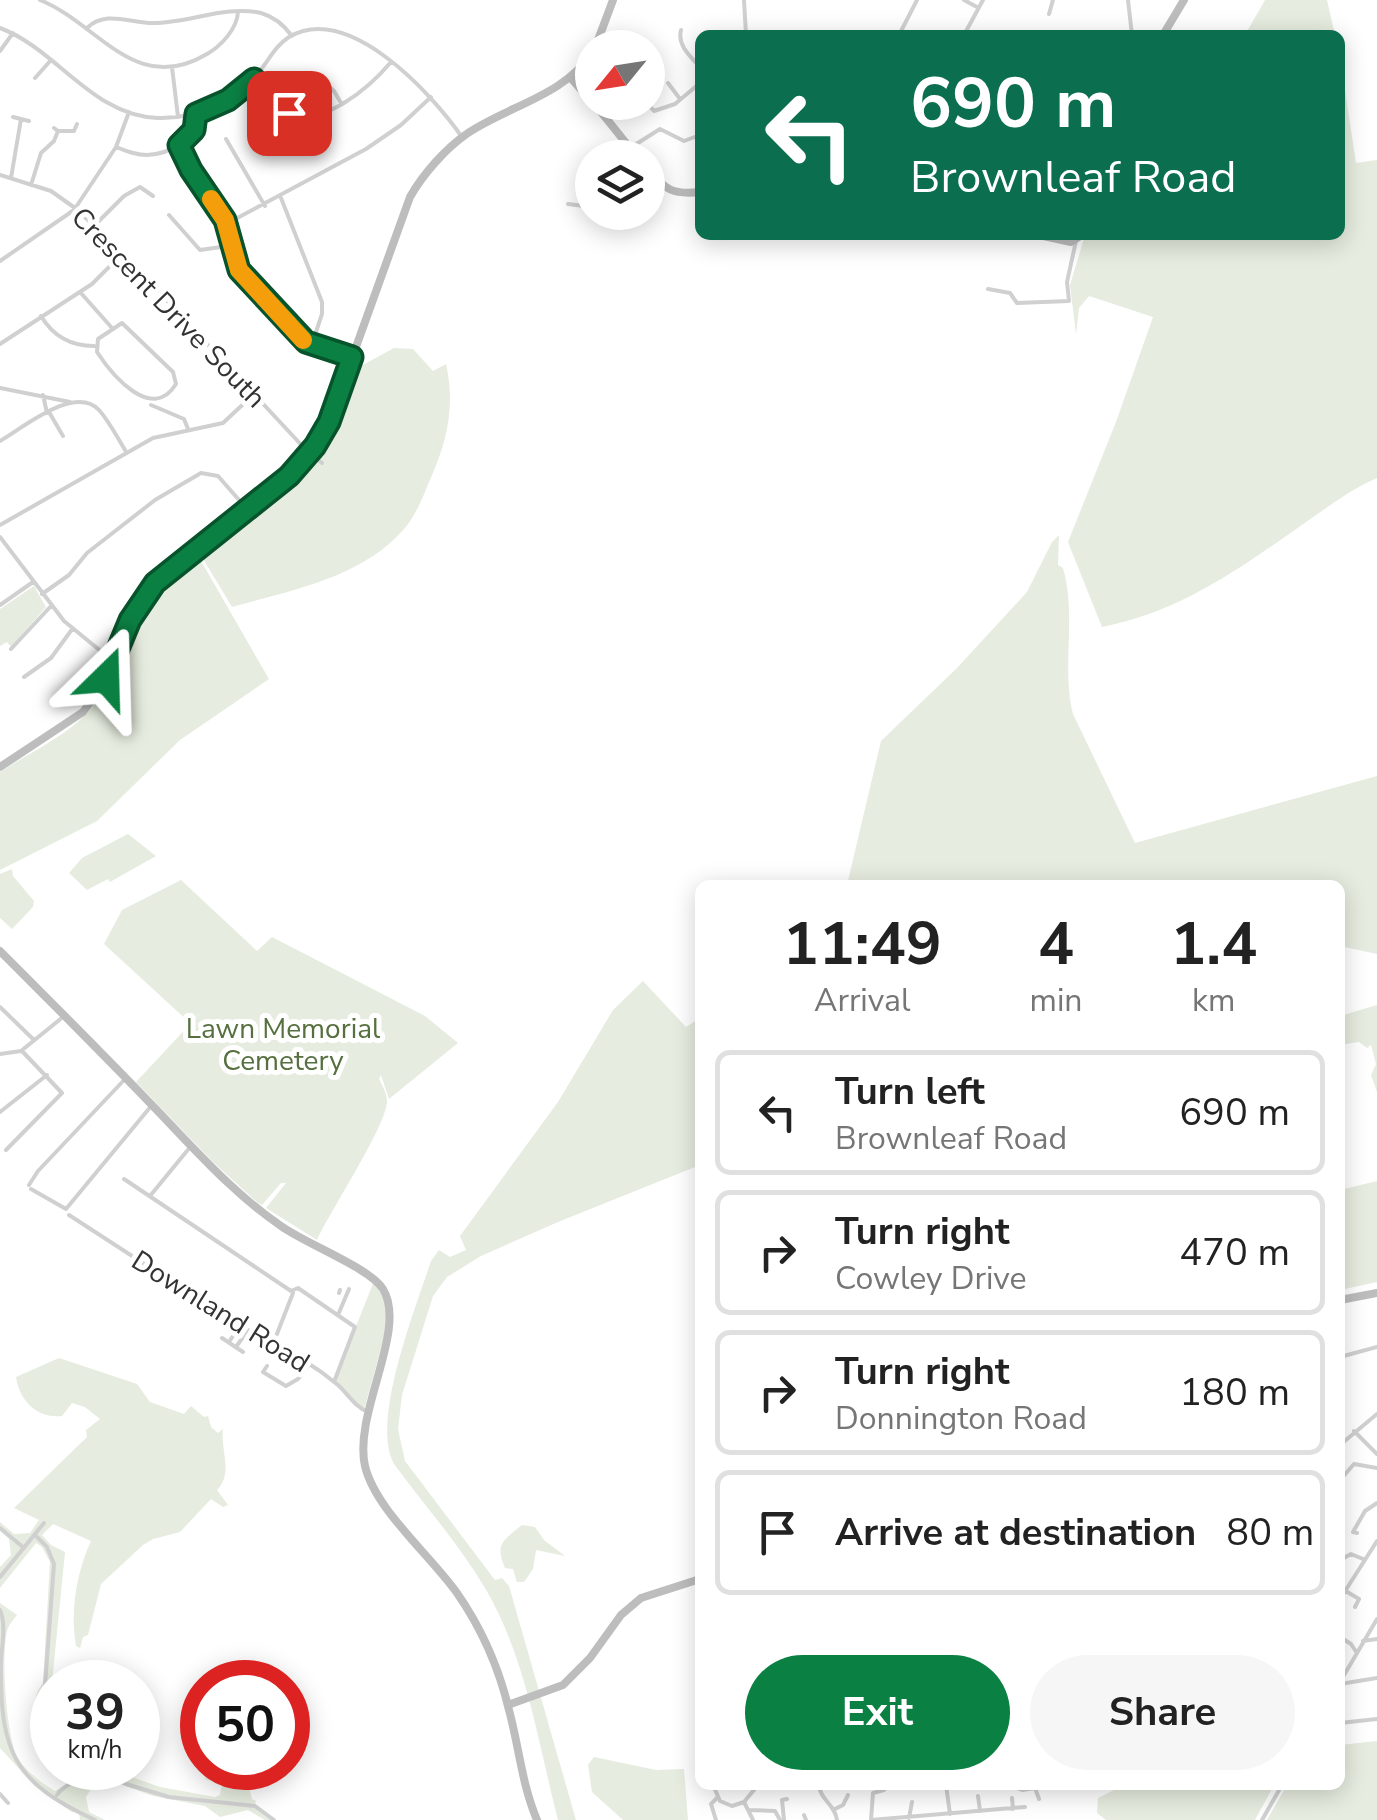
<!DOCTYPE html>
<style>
:root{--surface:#fff;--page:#f6f6f6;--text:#222;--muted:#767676;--line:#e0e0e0;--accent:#0b8043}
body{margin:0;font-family:"Nunito Sans",sans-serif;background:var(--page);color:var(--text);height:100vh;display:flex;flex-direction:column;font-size:38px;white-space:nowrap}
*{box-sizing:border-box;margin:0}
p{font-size:32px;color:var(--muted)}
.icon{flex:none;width:55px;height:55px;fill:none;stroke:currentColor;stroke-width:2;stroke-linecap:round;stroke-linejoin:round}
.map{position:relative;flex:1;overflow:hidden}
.details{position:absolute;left:695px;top:880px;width:650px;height:910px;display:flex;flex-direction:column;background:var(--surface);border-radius:15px;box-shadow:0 5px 25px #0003}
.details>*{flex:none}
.banner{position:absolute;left:695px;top:30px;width:650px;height:210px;border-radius:15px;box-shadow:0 5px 25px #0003;background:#0b6e4f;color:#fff;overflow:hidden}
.needle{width:65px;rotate:240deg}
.controls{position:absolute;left:575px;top:30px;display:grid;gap:20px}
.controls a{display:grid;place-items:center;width:90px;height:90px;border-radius:50%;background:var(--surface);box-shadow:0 5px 25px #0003;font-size:50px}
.speed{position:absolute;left:30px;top:1660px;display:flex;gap:20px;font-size:50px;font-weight:700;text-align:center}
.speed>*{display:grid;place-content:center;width:130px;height:130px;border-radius:50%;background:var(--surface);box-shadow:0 5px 25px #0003;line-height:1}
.speed small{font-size:25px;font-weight:400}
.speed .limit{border:15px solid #d22;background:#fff;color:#111}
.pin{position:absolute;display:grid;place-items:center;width:85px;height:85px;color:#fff;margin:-42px;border-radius:20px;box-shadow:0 5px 15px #0006}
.me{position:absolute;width:110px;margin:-55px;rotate:22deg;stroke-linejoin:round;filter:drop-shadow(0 0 8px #0008)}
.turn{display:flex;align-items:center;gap:35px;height:210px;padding:0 50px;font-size:45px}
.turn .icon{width:130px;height:130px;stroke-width:2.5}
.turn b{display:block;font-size:70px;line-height:85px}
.eta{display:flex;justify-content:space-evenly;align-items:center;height:170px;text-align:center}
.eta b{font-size:60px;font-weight:700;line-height:70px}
.cta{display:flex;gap:20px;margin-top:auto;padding:20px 50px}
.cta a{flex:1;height:115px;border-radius:60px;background:var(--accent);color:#fff;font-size:40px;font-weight:700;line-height:115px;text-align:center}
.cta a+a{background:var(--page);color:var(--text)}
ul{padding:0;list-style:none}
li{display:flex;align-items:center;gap:30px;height:125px;margin:0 20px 15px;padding:0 30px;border:5px solid var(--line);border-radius:15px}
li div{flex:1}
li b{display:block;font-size:38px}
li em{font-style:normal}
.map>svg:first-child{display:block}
</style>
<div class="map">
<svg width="1377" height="1820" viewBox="0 0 1377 1820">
<rect width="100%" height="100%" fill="#fff"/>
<path fill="#e6ecdf" d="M1265,0H1327L1335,35H1245Z
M1340,58L1356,163L1377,160V478C1349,490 1324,510 1299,527C1236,571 1179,612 1102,627L1068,542L1116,422L1153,317L1089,296L1079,308L1076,334L1070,285L1085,235H1340Z
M394,348L413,349L433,371L446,364C455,403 448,439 432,475C424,494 417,514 404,529C362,578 291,590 232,607L199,552L308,461L328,430L350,372Z
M1059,535L1058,565L1063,568C1077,616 1061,667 1073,714L1135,843L1377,776V954L1340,946V885H847L881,741L957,668L1027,592L1052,542Z
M197,554L269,679L180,740L97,821L0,870V772C29,753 67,736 90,710C116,679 127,633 146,598L155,586Z
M34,586L46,607L11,647L7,642L0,646V609Z
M128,834L156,856L110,882L108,879L87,890L69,873L82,858Z
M12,869L13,876L34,901L33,907L12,929L0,918V874Z
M181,880L257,951L272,937L425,1016L458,1043L389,1099L381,1075L379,1079C382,1085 387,1093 387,1101C387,1125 329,1213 317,1240L266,1208L286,1183H281L262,1205L258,1203L212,1161L136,1082L205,1008L190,1023L104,944L122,910Z
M643,981L686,1027L700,1018V1165L558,1222L481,1256L447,1277L433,1296L402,1395L398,1429L405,1461L495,1580L502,1578L509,1586L576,1820H558C538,1743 526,1657 485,1588C459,1544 424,1505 394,1464C370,1422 416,1307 431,1261L439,1250L450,1257L466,1250L460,1236L558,1102L613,1010Z
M1377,1005V1092L1371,1075L1376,1064L1371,1045L1367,1048L1359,1042L1340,1045V1016Z
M1377,1181V1282L1340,1290V1190Z
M374,1281L386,1303V1330L364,1410L334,1382Z
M59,1358L137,1384L150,1402L184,1414L191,1406L204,1417L208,1416L211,1427L218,1433L223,1429C220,1451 234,1472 217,1490L228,1505L223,1507L211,1499L180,1532L153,1539L143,1545L101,1584L88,1635L83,1637L80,1648L76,1646C70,1613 76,1573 91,1541L53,1524L42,1535L51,1545L65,1552L52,1682V1744C39,1726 27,1702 43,1683L50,1562L42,1547L36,1543L0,1588V1567L11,1555L9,1539L0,1531V1522L14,1534L30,1533L39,1520L14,1508L87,1437L86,1430L100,1419L85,1407L72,1403L62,1416C37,1419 19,1400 16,1377Z
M522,1525L535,1527L544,1540L565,1556L536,1550L533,1569L524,1582H517L513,1569L505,1568C495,1544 502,1541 522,1525Z
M0,1603L17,1615C14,1619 10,1623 8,1628C0,1649 6,1741 19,1760C28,1773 42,1783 55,1791L83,1774L84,1768H106L160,1787L215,1797L220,1795L222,1784L205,1779L209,1768H269L270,1771L248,1783L252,1799L256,1801L254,1807L271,1820H265L248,1810L220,1817L205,1806L153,1796L109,1780L94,1784L86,1797L89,1812L105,1820H80L79,1812H72L35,1786L0,1748Z
M1377,1741V1820H1267L1287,1785H1340V1745Z
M594,1757L656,1770L684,1769L688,1820H623L592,1792L588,1765Z
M1124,1785H1274L1255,1820H1106L1097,1813L1098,1798Z"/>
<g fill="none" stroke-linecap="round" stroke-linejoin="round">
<path stroke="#d0d0d0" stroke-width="4" d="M40,0C98,23 135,97 207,54C221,46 237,29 238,12
M744,0L746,35
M964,0L977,7
M1128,0L1132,35
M1049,14L1053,0
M0,28C57,49 92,116 158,118C196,119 235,102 259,72C269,60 275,46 289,37C349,2 432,94 462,137
M87,28C105,10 130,23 153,23C189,23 226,5 261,13C275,17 284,25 292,36
M681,30C677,45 690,56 700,67
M899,35L917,0
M964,35L983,0
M0,51L13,33
M172,67L178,117
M35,78L51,60
M253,79C263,91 273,106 288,113C323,128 370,87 391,62
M321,80L334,91L341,103
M668,83L680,99
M646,102L654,111L675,104L700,83
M278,106L274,112L284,133L304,123L307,117
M600,112L612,102
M13,117L29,121
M58,131H74L77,124
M226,139L265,206
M179,145L191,169L224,217L239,269L306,342L350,356
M116,147C126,151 136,155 147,155C169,154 201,138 196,113
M630,148L660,129L684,141L700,135
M0,175L51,191L75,208L116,246L307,451L322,463
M11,178L21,119
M31,185L41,153L54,141L58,131L54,128
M281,198L322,302V314L312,344
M568,204L592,207
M169,215L200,250L228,246
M226,224L366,149L401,125L431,97
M94,226L124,196L140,187L153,196
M0,261L74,210L116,147L129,112
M988,289L1010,293L1017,303L1069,301L1067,282L1076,241
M80,292L112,328
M41,316C53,336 71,346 94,346
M122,323L173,372L176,384C152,423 112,375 97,352L98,339Z
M0,344L92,284L123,253
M0,388L70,402
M43,395L47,413
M151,405L184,419L188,429
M49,412L63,436
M0,441C23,428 75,384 99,410C109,421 117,437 125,450
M0,525L153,438L223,423L254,394
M0,537L64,621L108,657
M42,594L69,575L87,553L155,500L201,473L218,476L247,509
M0,605L33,582
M11,649L51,606
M24,677L51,658L73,628
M0,1007L34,1040
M0,1054L21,1051L63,1017
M0,1112L47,1075
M6,1150L62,1093L22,1051
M124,1179L291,1291L298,1288L355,1327L334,1382
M29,1185L38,1171L126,1078
M31,1189L66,1209L152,1105
M150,1196L191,1146
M69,1215L266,1343C289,1349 319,1369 338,1385C348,1394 355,1407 368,1412
M339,1293L340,1290
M338,1315L349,1289
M222,1338L243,1352
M229,1342L240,1325
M273,1344L293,1293
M236,1347L248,1330
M1340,1357L1377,1347
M267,1366L263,1372L286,1386L298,1379L308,1366
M1354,1431L1377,1454
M1340,1445L1377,1414
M1340,1480L1354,1464L1377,1468
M0,1528L24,1548
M1357,1533L1353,1532L1365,1511L1377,1503
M35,1535L47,1547L54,1564L43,1712L52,1740
M1340,1560L1351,1554L1363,1559
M0,1577L44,1523
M1344,1590L1359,1599L1355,1607
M1340,1599L1377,1541
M0,1610C7,1627 1,1647 1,1665C0,1752 14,1783 95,1820
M1340,1637L1351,1644L1357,1653
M1363,1641L1377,1639
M1340,1682L1377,1619
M1340,1684L1377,1678
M1340,1723L1377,1719
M90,1768L126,1784L169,1797L255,1806L274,1820
M713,1785L720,1801L732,1806L744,1802L758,1785
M819,1785C820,1800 835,1804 837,1820
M946,1785L950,1814
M1009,1785L1022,1790L1035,1788L1039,1799
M1102,1785H1103
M0,1794L8,1803
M57,1795C65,1782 82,1782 91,1768
M978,1796L980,1811
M1012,1798L1013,1809
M744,1802L753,1820
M835,1809L843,1805L848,1795
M748,1810L775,1811L780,1820
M804,1815L806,1820
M909,1818L912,1802
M716,1820L711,1804L718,1797
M784,1820L782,1800L787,1799
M871,1820L1025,1807
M871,1820L873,1793L884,1790
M1262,1820L1282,1785"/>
<path stroke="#bdbdbd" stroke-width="8" d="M1163,35L1184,0
M595,48L613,0
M571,78L592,102
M593,102L638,158
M648,169C665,190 673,195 700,192
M1039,235L1071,242L1082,235
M0,767L83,712L104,683L131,620L149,590L289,476L315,446L334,408L410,197C423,174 446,148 468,133C508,106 566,95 592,52
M0,951C50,1001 100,1051 149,1102C191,1145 231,1192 281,1226C306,1244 370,1268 383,1289C408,1330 353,1413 365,1466C375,1509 430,1555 457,1593C482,1629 499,1668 509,1710C519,1747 522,1785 537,1820
M1340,1300L1377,1293
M508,1705L563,1685L590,1658L621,1615L641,1598L700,1579"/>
</g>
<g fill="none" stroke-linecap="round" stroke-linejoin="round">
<g stroke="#07532c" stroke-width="25">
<path id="route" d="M106,678L130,620L155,583L289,476L315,446L329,422L352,357L306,342L239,270L225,220L191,170L179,145L194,130L196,114L228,100L254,79L278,106L289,113"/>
</g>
<use href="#route" stroke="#0b8043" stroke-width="18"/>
<path stroke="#f59e0b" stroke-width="18" d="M211,199L225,220L239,270L303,340"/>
</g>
<g text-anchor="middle" stroke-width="10" stroke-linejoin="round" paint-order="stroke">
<g font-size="28" fill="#333" stroke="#fff">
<text transform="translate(169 307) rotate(46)" y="10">Crescent Drive South</text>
<text transform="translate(221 1311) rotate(32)" y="10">Downland Road</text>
</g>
<g font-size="28" fill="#56703f" stroke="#fff">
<text x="283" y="1038">Lawn Memorial<tspan x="283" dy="32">Cemetery</tspan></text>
</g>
</g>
</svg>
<div class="controls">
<a><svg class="needle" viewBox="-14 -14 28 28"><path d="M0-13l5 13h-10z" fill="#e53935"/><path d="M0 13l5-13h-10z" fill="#767676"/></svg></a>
<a><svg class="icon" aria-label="layers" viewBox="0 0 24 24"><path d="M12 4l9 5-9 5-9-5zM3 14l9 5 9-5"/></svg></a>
</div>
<div class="speed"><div>39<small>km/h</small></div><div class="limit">50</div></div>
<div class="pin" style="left:289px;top:113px;background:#d93025"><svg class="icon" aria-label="arrive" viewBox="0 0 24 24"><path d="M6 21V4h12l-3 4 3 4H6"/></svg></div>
<svg class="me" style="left:106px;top:678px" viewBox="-20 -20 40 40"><path d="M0-17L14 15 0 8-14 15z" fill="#0b8043" stroke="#fff" stroke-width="4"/></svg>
<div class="banner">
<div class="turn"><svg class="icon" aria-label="left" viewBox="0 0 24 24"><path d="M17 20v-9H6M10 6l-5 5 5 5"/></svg><div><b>690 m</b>Brownleaf Road</div></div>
</div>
<section class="details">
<div class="eta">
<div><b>11:49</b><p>Arrival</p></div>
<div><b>4</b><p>min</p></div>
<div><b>1.4</b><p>km</p></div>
</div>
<ul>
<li><svg class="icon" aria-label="left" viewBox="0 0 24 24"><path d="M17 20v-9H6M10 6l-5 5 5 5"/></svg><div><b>Turn left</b><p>Brownleaf Road</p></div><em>690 m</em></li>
<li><svg class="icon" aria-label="right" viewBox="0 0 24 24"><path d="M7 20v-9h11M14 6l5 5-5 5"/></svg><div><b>Turn right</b><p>Cowley Drive</p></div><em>470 m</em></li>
<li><svg class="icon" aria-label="right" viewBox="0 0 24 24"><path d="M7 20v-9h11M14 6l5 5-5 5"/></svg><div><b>Turn right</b><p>Donnington Road</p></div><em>180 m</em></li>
<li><svg class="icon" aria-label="arrive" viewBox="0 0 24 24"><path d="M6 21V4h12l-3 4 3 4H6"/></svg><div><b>Arrive at destination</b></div><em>80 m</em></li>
</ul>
<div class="cta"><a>Exit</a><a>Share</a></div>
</section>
</div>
